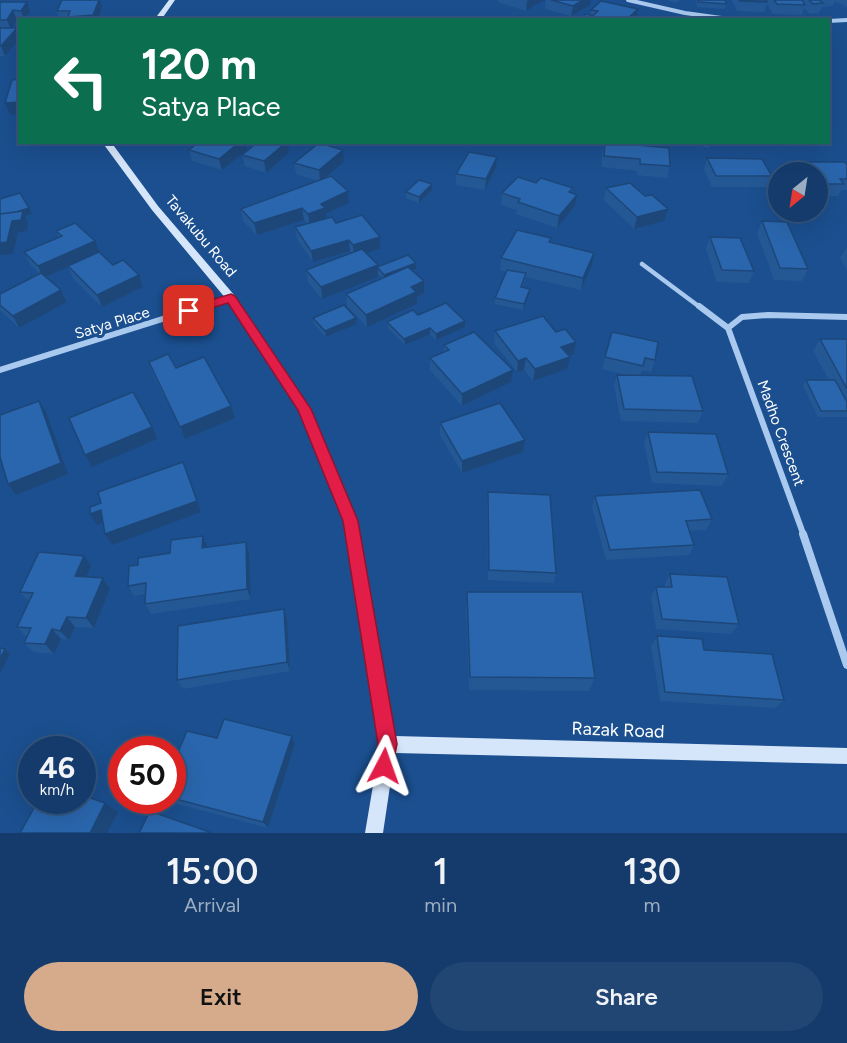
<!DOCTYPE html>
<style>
:root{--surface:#143b6b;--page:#214673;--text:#f1f3f6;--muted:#9dadc1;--line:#33557e;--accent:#d6ab8b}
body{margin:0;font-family:Figtree,sans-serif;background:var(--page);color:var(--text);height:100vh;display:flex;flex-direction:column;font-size:22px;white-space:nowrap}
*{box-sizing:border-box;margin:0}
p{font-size:20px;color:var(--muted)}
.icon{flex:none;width:33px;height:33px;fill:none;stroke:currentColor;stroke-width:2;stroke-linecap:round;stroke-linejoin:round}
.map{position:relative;height:833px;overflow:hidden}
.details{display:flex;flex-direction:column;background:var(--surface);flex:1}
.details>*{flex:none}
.top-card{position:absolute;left:18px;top:18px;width:812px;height:126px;border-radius:0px;box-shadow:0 6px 24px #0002,0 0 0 2px var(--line);background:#0b6e4f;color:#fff;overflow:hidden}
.needle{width:39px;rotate:210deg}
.tools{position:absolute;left:768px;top:162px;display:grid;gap:12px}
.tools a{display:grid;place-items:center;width:60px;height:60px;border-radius:50%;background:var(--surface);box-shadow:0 6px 24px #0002,0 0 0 2px var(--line);font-size:30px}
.speed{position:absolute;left:18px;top:736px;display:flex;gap:12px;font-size:30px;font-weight:700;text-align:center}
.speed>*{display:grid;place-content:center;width:78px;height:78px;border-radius:50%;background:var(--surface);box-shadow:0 6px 24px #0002,0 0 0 2px var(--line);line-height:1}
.speed small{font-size:15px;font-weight:400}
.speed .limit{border:9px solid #d22;background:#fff;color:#111}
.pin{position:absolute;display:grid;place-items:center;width:51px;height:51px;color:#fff;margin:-26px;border-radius:12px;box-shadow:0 3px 9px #0006}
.me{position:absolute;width:66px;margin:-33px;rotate:4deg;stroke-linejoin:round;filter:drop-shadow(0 0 4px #0008)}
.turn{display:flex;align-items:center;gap:21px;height:126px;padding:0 24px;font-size:27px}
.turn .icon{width:78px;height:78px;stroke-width:2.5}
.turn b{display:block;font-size:42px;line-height:51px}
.eta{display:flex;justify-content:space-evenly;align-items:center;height:102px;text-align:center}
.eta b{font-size:36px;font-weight:600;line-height:42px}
.primary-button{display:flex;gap:12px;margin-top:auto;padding:12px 24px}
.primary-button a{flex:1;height:69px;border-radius:36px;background:var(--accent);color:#111;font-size:24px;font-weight:600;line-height:69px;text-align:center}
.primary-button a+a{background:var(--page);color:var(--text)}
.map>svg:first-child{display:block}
</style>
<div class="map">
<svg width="847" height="833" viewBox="0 0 847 833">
<rect width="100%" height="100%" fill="#1b4f8f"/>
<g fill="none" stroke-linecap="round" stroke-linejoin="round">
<path stroke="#a9c9ee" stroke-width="4" d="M628,0L685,13L736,20
M828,21L847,20"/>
<path stroke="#a9c9ee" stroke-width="4.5" d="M642,264L701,308
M200,308L231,298"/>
<path stroke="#a9c9ee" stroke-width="6" d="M699,306L728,328
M0,370L204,306
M804,536L728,328L742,317L768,315L847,317"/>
<path stroke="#a9c9ee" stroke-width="8" d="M803,534L847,665"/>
<path fill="#d6e6fa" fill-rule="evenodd" d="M169,0H175L161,20H154Z
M102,142H111L158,206L235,296L310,409L357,521L395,736L847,748V764L395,753L383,833H365L380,744L343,521L299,410L227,300L152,210Z"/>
</g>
<path fill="#245895" d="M498,0H545L533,6L532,8L526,11L498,2Z
M546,0H591L590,5L571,16L545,9Z
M667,0H681L676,3Z
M696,0H725L726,4L725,9L697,7Z
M732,0H847V7L835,1L833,6L822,7L819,13L810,14L804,8L802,15L773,14L767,4L764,12L737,11Z
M0,2L30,11L25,20H17L12,28H17L20,35V39L5,56H0Z
M102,7L98,20H60L57,11Z
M638,9L636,20H580L590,15L591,10Z
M199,142H246L247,150L222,170L192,161L189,150Z
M258,142H288L289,153L266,173L245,166L242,155Z
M605,142L670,166L667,178L637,175V171L602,167V154Z
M680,142H712L709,148Z
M497,157L496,168L485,190L456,185V174Z
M707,158L772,176L767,187H712L704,170Z
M344,162L323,179L348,191L349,203L326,214L327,218L336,223L380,237V249L366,253L378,266L416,263V269L412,270L424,293L417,297V304L367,327L347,306L346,294L382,278L378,274V277L322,299L308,282L306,270L351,253L350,251L313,262L297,239L295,227L308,224L304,220L257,235L243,221L241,209L318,181L296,174L294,163Z
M796,162L847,165V190H841L838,196H818V172H791Z
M536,183L573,188L572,193L577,195L575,206L557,228L516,214L517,210L501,205L502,193Z
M606,188L664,221L634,229L604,200Z
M432,190L419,203L406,198V192Z
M762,221L808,269L802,281L774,280L757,233Z
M56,231L95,241L100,253L113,265L143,287L102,307L73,278L68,267L45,277L61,290L67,302L19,328L0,310V294L40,274L30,264L24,252L59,238Z
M710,237L754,271L749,283L717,282L706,249Z
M551,238L550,243L594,253L592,265L581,290L526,277L523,287L530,289L529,295L523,310L495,304V298L506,272L500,270L501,258Z
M847,247V270L840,258Z
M418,315L465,321V327L436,340L430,334L405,345L388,328L387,322Z
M313,318H356L357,324L326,337L314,324Z
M495,331L574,354L568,356L567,369L533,381L524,370L517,372L494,343Z
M612,332L655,360L651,372L642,370L640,375L703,411L698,423L621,421L614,386L617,375H626L602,369Z
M820,339H847V417H818L803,386L806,380H829L813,351Z
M444,345L513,370L511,382L462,406L430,370V358L444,352Z
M149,362L235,418L185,439L153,374Z
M440,423L523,452L462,473L440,435Z
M648,432L728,474L722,486L652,483L644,443Z
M488,492L556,573L554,583L488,580L487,503Z
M595,496L712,519L706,530L690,531L694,545L689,555L606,560L592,507Z
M246,542L249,552L251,599L151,614L145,604V594L134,596L128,586L138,565L170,553Z
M91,566L87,577L103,578L110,589L94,628L75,627L69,640L61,639L54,654L33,652L24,643L27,637L17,627L29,602L20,592Z
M670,574L739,624L731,634L656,629L651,597L656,587H665V584Z
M467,592L595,678L589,691L469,690L466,606Z
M284,609L287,619L290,671L183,689L177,680Z
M657,636L704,650L784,700L775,708L660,701L651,646Z
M292,736L295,744L268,828L166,801H172V766L217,738Z"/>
<path fill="#1d4779" d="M99,0H100L102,7L98,20H95L93,15Z
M529,0H545L533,6L532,8L526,11L527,1Z
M583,0H591L590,5L571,16L573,6Z
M27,2L30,11L25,20H24L21,11Z
M638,9L636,20H626Z
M13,10L17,20L11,30L7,20Z
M17,28L20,35V39L5,56L1,46Z
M20,102V114L10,115L5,103Z
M240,142H246L247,150L222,170L219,159Z
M287,142H288L289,153L266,173L264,161Z
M343,150L344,162L320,182L319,170Z
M497,157L496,168L485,190L486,179Z
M432,184V190L419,203V197Z
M348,191L349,203L326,214L327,220L310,226L308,214L321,204Z
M577,195L575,206L557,228L559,216Z
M29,208L32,214L25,216L28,223L27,231L18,232L13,254L0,255V243L12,221L1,217Z
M302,208L304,220L257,235L254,223Z
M668,209L664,221L634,229L637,217Z
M380,237V249L354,257L353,245Z
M349,240L350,251L313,262L311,251Z
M95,241L100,253L43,278L38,266Z
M594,253L592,265L581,290L583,278Z
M416,263V269L384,281V275Z
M378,265V277L322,299L321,287Z
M139,275L143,287L102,307L97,295Z
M424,281V293L417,297V304L367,327L366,315L411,287Z
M530,289L529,295L523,310L524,304Z
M61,290L67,302L19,328L13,316Z
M356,318L357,324L326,337L325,331Z
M465,321V327L436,340V334Z
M430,328V334L405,345L404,339Z
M576,342L574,354L558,359L561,347Z
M570,357L567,369L533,381L535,369Z
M526,358L524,370L517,372L518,361Z
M513,370L511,382L462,406V394Z
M39,401L46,412L68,474L16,495L8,484Z
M231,406L235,418L185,439L180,427Z
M152,427L157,439L92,467L85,455Z
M525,440L523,452L462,473V461Z
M183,462L201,512L112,545L105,534Z
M101,510L107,521L97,525L90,514Z
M203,536L207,546V558L202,548Z
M246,542L249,552L251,599L247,589Z
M84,556L91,566L83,586L75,576Z
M103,578L110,589L94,628L86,618Z
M284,609L287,619L290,671L287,662Z
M67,617L75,627L69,640L60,631Z
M52,629L61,639L54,654L45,644Z
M5,649L10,654L0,673V659Z
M292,736L295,744L268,828L263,822Z
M105,803L118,812L107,833H90Z"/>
<path fill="#2a66ad" stroke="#1d4779" stroke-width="1.5" d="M62,0H99L93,15L68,17L70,11H57Z
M551,0H583L573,6Z
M698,0H725L726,4L698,2Z
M739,0H766L767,2L740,1Z
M774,0H802L805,5L777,4Z
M809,0H819L823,3L813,4Z
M601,1L638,9L626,20H580L586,14L593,16L598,11L591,10Z
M0,2H27L21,11L13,10L7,20H0Z
M0,28H17L1,46H0Z
M20,79V102L5,103L12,80Z
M199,142H240L219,159L189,150Z
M258,142H287L264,161L242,155Z
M605,142L669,148L670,166L640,164V159L604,156Z
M319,143L343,150L319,170L294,163Z
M469,152L497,157L486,179L456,174Z
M707,158L762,159L772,176H716Z
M796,162H845L847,165V179H840L844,184H818V172H802Z
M331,176L348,191L321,204L325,208L308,214L302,208L254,223L241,209Z
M518,177L536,183L541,178L573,188L569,192L577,195L559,216L518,202L520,199L502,193Z
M419,180L432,184L419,197L406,192Z
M630,183L645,196L652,195L668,209L637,217L606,188Z
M20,193L29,208L16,212L0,214V199Z
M23,211L21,220L12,221L7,242L0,243V214Z
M362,215L380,237L353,245L349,240L311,251L295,227L332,217L336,223Z
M762,221L787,222L808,269L780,268Z
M75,223L95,241L38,266L24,252L62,236L56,231Z
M517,230L551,238L549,242L594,253L583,278L501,258Z
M710,237L740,238L754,271L722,270Z
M362,249L378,265L321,287L306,270Z
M99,252L113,265L123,260L139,275L97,295L68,266Z
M408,255L416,263L384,275L377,267Z
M408,267L424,281L411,287L416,292L366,315L346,294Z
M507,270L526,273L521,287L530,289L524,304L495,298Z
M41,273L61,290L13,316L0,305V294Z
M446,303L465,321L436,334L430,328L404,339L387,322L413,310L418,315Z
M344,305L356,318L325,331L313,318Z
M543,316L556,332L565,329L576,342L561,347L570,357L535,369L526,358L518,361L495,331Z
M474,332L513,370L462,394L430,358L449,350L444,345Z
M612,332L658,342L655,360L645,358L643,366L605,357Z
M820,339H847V389Z
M168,354L176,368L204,357L231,406L180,427L149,362Z
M617,375L692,376L703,411L624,409Z
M806,380H835L847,402V411H821Z
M133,392L152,427L85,455L69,418Z
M39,401L61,463L8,484L0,457V415Z
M500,403L525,440L462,461L440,423Z
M648,432L716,434L728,474L657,472Z
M183,462L197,501L105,534L101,510L90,514V507L101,503L98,492Z
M700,490L712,519L686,521L694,545L610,550L595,496Z
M488,492L550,495L556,573L489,570Z
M203,536L202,548L246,542L247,589L145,604L146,583L128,586L129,566L138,565V558L170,553L171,540Z
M39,552L84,556L75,576L103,578L86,618L67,617L60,631L52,629L45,644L24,643L31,628L17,627L33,593L20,592Z
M670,574L727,577L739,624L662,619L656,587H672Z
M467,592H582L595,678L470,677Z
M284,609L287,662L177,680L178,626Z
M657,636L702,639L704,650L772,654L784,700L665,692Z
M0,648L5,649L0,659Z
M224,719L292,736L263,822L172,798V766L187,731L217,738Z
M82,795L105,803L90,833H20L38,801H42L49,803L51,801H82Z
M150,811L212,833H139Z"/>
<path fill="#e11d48" stroke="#92132f" stroke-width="1.5" d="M231,294L235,296L311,409L358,521L397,744L391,773L384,776L377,773L375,766L378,744L343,521L298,410L228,303L189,315L183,311L184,308Z"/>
<g text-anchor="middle" stroke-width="6" stroke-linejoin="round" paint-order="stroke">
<g font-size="15" fill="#fff" stroke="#1b4f8f">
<text transform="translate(201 236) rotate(50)" y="5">Tavakubu Road</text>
<text transform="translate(112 323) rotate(-17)" y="5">Satya Place</text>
<text transform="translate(781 433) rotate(70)" y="5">Madho Crescent</text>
</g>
<g font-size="18" fill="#fff" stroke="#1b4f8f">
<text transform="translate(618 730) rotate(2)" y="6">Razak Road</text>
</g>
</g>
</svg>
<div class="tools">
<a><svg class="needle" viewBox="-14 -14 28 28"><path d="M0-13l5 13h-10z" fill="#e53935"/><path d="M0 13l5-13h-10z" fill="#9dadc1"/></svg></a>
</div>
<div class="speed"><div>46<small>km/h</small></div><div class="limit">50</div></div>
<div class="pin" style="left:189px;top:311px;background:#d93025"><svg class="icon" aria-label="arrive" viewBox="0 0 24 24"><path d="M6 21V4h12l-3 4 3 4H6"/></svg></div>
<svg class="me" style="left:384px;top:766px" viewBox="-20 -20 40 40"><path d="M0-17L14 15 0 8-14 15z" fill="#e11d48" stroke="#fff" stroke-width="4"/></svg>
<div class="top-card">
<div class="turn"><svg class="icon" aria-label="left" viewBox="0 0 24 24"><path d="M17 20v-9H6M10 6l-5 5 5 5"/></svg><div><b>120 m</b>Satya Place</div></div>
</div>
</div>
<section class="details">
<div class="eta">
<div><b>15:00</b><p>Arrival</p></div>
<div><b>1</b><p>min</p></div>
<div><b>130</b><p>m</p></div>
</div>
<div class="primary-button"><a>Exit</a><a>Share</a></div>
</section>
